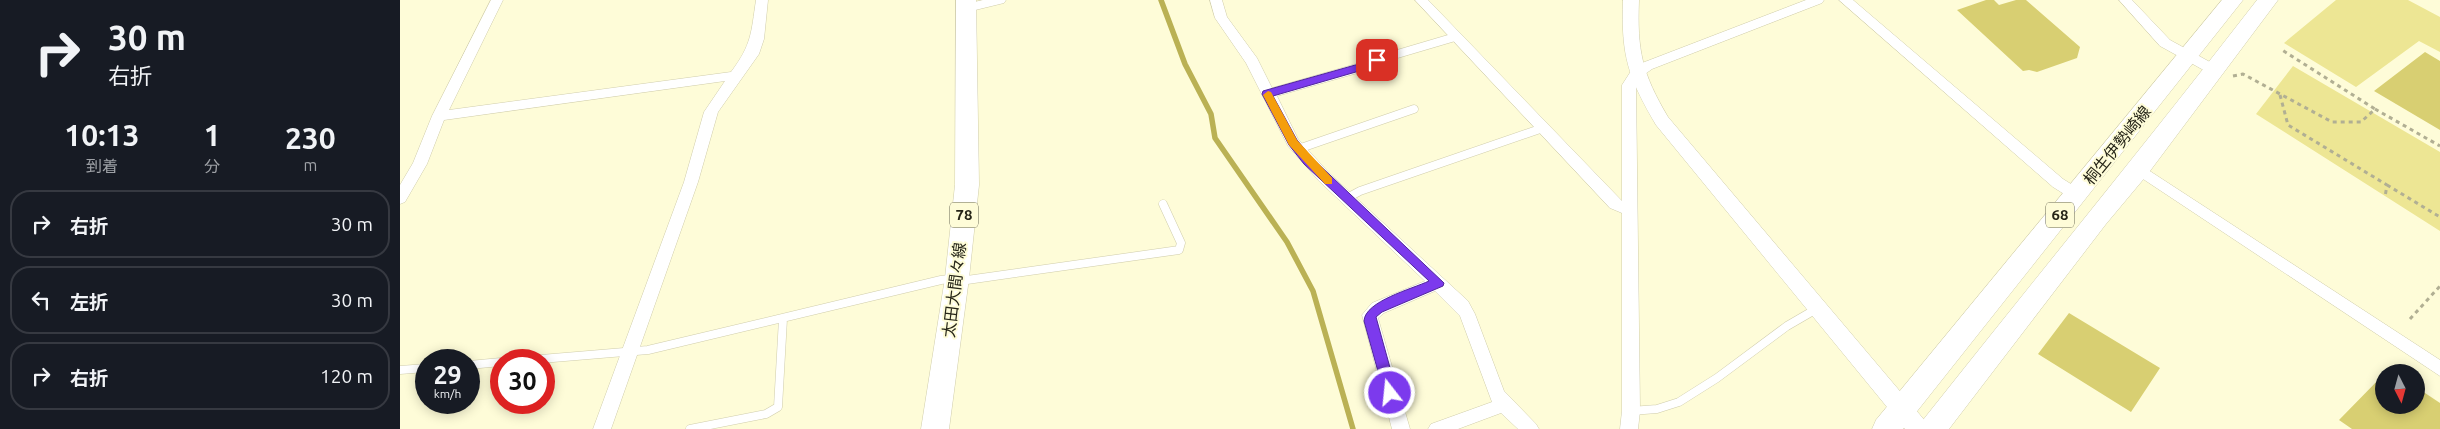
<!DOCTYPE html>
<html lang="ja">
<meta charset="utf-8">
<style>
:root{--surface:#171b24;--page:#20242c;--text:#f1f3f6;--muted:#9ea1a6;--line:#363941}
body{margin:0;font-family:Ubuntu,"Noto Sans JP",sans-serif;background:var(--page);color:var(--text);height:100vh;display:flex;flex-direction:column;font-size:19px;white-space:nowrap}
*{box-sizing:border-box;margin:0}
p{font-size:16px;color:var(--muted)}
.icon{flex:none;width:28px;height:28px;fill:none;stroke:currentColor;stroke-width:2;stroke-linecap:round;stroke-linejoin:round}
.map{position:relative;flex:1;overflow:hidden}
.drawer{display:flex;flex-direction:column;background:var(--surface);width:400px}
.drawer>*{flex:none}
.guide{background:#171b24;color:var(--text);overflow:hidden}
.needle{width:32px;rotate:174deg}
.buttons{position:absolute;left:1975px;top:364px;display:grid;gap:10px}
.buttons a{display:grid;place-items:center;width:50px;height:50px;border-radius:50%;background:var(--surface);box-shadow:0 2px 12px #0003;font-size:25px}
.speed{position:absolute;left:15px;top:349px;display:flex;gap:10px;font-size:25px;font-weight:700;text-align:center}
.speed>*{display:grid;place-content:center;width:65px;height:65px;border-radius:50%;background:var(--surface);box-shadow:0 2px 12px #0003;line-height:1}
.speed small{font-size:12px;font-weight:400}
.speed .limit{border:8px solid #d22;background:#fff;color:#111}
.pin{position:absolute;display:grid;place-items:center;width:42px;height:42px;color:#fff;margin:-21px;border-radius:10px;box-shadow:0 2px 8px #0006}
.me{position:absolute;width:55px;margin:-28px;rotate:344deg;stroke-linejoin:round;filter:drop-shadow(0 0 4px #0008)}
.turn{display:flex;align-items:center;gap:18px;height:105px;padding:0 25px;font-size:22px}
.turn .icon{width:65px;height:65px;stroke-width:2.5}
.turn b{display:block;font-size:35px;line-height:42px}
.eta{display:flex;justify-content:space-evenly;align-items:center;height:85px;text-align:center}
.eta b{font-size:30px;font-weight:600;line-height:35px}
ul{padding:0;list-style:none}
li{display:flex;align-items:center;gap:15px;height:68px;margin:0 10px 8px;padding:0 15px;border:2px solid var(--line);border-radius:20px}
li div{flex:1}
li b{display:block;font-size:19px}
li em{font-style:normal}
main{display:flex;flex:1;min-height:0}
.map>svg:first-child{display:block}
</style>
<main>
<section class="drawer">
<div class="guide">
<div class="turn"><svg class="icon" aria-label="right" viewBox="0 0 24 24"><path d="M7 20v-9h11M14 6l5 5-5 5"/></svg><div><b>30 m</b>右折</div></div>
</div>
<div class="eta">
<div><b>10:13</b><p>到着</p></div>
<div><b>1</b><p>分</p></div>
<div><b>230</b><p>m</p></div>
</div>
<ul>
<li><svg class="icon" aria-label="right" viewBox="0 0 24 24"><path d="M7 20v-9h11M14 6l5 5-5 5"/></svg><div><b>右折</b></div><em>30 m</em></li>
<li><svg class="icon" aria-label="left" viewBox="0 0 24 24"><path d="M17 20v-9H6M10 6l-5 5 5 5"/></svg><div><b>左折</b></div><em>30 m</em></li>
<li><svg class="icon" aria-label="right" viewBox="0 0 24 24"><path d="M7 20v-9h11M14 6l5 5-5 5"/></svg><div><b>右折</b></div><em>120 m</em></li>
</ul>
</section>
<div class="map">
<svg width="2040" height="429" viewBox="0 0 2040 429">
<rect width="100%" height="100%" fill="#fefcd8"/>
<path fill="#ede694" d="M1936,0H2008L2040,17V52L2019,41L1956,87L1884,43Z
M1893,66L2040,152V231L1856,114Z"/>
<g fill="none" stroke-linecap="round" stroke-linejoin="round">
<path stroke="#bab154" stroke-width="5.5" d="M761,0L785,64L811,114L815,138L887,242L913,291L953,429"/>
</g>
<path fill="#d8cf72" d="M1586,0H1594L1599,5L1616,0H1626L1680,47L1677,58L1637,72L1629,70L1623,71L1557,10Z
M2025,52L2040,61V130L1974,91Z
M1669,313L1760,368L1731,412L1638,354Z
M1984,374V405H2016V387L2040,403V429H1952L1939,420Z"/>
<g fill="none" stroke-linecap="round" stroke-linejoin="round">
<g stroke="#d0cdab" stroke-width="9">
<path id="service" d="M970,65L977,60L1055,37
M898,149L1014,109
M947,198L960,191L1143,128
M129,360L248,350L541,280L557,278L567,280L779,250L781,243L763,204
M69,365L101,362
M0,370L26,368
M1231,411L1257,409L1279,402L1317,378L1387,326L1418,308
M290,429L366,414L378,407L383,319"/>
</g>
<g stroke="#d0cdab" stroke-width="1">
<path id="minor" d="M91,0H103L49,110L331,72C352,44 351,33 356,0H368L364,39L359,54L318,112L298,182L211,429H193L284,182L304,112L325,81L44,120L27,164L5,202L0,204V185L13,163L32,116Z
M583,0H606L604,3L567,12L561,8L562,5Z
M810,0H822L827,17L857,58L872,88L970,60L975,62L977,65L975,68L877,96L898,139L929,173L1068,301L1075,314L1104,391L1136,424L1139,429H1118L1101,413L1058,429H1028L1031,424L1092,402L1060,316L1035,291L984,313L978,318L1010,429H992L962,315L972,303L1025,281L919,181L888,146L846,63L815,18Z
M1015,0H1028L1222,201V85L1231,71L1242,63L1406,0H1424L1422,3L1252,69L1241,77L1236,85L1240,411L1238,429H1220L1222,411V213L1210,208Z
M1439,0H1453L1663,179L1682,191L1684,195L1682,199H1672L1653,187Z
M1719,0H1732L1770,40L1819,67L1821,70L1819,73H1809L1760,46Z
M1739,164L2040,360V376L1734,173L1732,169L1734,165Z"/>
</g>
<g stroke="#d0cdab" stroke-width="1">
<path id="tertiary" d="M1223,0H1239C1237,51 1242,73 1268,117L1526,422L1529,429H1505L1256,125C1228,77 1221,56 1223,0Z"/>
</g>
<g stroke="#d0cdab" stroke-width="1">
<path id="primary" d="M556,0H576L579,185L569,278L549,429H521L545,278L555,185Z
M1822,0H1843L1503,429H1472L1476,420Z
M1857,0H1878L1747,175L1706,224L1549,429H1519L1523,420C1634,280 1748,141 1857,0Z"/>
</g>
<path stroke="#b1af93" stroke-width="3" stroke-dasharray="4 4" stroke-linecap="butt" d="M1833,76L1843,74L1932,122H1961L1975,109L1882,50
M1880,95L1888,125L1987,185L1985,197
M1975,109L2040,146
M1987,185L2040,217
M2010,319L2040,286"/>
<use href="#service" stroke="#fff" stroke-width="8"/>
<use href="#minor" fill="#fff" fill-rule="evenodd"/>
<use href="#tertiary" fill="#fff" fill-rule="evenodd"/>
<use href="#primary" fill="#fff" fill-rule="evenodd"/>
</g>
<path fill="#7c3aed" stroke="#51269a" d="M977,56L982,60L973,67L873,96L897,140L912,158L1044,283L1043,286L982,312L976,317L997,393L995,397H986L984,393L964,321C965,301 1012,289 1029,281L904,164L889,145L862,94L863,91L966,62Z"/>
<path fill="#f59e0b" d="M868,91L871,92L897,140L932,178V184H925L889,145L863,95Z"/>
<g text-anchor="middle" stroke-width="4" stroke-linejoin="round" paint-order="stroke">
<g fill="#fefcd8" stroke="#676652" stroke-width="1">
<rect x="550" y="202.5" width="28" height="25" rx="4"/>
<rect x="1646" y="202.5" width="28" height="25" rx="4"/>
</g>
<g font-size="15" font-weight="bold" fill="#262518">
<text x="564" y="220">78</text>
<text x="1660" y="220">68</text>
</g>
<g font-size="16" fill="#262518" stroke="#fefcd8">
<text transform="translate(1717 145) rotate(-51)" y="6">桐生伊勢崎線</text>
<text transform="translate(554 290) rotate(-83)" y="6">太田大間々線</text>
</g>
</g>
</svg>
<div class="buttons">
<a><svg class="needle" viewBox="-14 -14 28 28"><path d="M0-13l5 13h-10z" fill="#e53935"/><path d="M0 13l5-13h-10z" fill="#9ea1a6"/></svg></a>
</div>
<div class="speed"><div>29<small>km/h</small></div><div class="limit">30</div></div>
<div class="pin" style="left:977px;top:60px;background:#d93025"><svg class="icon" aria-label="arrive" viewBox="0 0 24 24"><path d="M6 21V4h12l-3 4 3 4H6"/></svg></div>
<svg class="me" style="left:990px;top:393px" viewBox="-20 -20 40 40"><circle r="17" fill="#7c3aed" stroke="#fff" stroke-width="3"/><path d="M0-11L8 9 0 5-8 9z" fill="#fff"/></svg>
</div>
</main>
